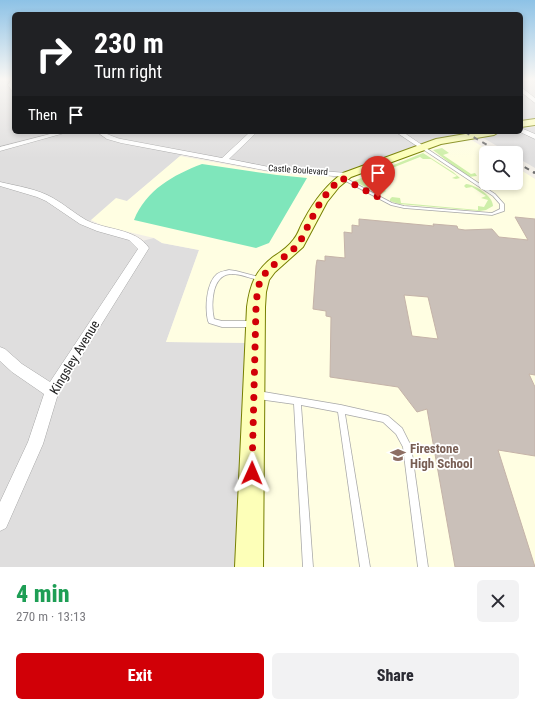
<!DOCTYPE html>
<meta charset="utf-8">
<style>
:root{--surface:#fff;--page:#f2f2f3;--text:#2b2b33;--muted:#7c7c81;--accent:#d10007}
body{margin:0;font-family:"Roboto Condensed",sans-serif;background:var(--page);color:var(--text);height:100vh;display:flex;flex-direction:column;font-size:15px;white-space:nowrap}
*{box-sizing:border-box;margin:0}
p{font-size:13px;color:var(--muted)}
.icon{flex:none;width:22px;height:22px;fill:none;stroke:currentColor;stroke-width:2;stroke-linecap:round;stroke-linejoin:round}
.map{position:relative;height:567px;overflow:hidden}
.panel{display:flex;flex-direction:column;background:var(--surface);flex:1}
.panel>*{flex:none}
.banner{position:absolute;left:12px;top:12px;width:511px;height:122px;border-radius:6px;box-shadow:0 2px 6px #0003;background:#202124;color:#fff;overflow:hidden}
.controls{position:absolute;left:479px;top:146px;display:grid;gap:8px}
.controls a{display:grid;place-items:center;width:44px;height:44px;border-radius:6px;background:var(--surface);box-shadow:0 2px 6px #0003;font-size:20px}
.pin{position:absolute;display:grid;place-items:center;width:34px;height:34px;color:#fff;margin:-41px -17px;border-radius:50% 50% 50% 0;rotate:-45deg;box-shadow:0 0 4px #0007}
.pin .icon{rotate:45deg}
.me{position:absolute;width:44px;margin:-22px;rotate:1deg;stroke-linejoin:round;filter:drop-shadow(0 0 3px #0008)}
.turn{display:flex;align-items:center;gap:14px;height:84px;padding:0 16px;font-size:18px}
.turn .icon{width:52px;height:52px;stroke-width:2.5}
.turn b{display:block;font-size:28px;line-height:34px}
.then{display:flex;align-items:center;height:38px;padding:0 16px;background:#0003;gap:8px;font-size:15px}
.round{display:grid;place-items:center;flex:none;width:42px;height:42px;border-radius:6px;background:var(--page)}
.summary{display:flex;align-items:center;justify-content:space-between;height:68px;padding:0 16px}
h1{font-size:24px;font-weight:800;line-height:30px;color:#1e9e55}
.action{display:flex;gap:8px;margin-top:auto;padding:8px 16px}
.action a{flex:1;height:46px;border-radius:6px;background:var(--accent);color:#fff;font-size:16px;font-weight:800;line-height:46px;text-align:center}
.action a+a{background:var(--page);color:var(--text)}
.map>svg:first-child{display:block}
</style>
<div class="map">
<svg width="535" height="567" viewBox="0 0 535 567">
<rect width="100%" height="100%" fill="#f2eee7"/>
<path fill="#dfdede" d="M0,79H14L11,83V88L14,86V132H455L463,137L439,141L347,175L281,170L184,153L127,201L86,223L138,242L154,238L162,243L199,250L166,342L263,343L261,567H0Z
M521,79H535V122L521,124Z
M535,127V168L516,157V153H509L473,132H521V128Z"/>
<path fill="#fffee2" d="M470,139L493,153H486V183H516V167L535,179V567H261L263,343L166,342L199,250L162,243L154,238L103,226L91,220L116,198L127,201L180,156L269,172L330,175L333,178H352L432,146Z"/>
<path fill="#ceefa9" d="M442,148L449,153L443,155L471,174L475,173L477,176L468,177L433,150Z
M423,153L453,172L460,178L456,179L452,178L457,176L431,159H423L420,157L372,176L376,180L370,182L379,190L384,189L386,191L380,195L354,181Z
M466,184C476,185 493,196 493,206L486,210L480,211L399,204L390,201V199L392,197L400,198L401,203L478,210V206L484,207L488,200L481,198L486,196L472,187L466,188L464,186Z"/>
<path fill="#7fe6bb" d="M202,164L277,175L307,178L269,243L256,248L134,220C146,190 173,175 202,164Z"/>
<path fill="#cac0b9" stroke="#c5b3a8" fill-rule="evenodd" d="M515,217L535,219V375L529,374L535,387V456L498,450L535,567H455L427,409L417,412L398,387L330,377L331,317L326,316V311L313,309L316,266L317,260L325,261V256L345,258L344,232L352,233V225L359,226V219L434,226L433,224L457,226L458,229L465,230L492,229L499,237L528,240ZM404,295L428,297L438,339L412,336Z"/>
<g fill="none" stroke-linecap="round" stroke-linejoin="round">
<g stroke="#a8a8a8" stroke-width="1.5">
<path id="lane" d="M421,146H423L495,194L504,204V211L492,215L404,208L391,205L340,178L343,177L392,203L404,206L492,213L500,209V204L493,196L421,148Z
M229,270L236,271L263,278L264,279L261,281C242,276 221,264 214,291C212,300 212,310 214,319L222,321H253L255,322L256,324L255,326L253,327H222L209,323L208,321C205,309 206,283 217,274C221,271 225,271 229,270Z
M258,391L341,405L385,415L388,416L402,428L411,446L428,567H418L403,447L396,434L383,422L345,414L370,567H360L338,412L301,405L313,567H303L294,404L258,399L255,398L254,395L255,392Z"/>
</g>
<g stroke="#a8a8a8" stroke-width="1">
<path id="street" d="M12,79H14L12,85L14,94L8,85Z
M521,87L535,98V103L521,92Z
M521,128L535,134V139L520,132Z
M58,132H68L0,151V147Z
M97,132C106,132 112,137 121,139L222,158L250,132H257L229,159L269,167L347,173L351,175L347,177L269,171L121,143L107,139Z
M396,132H403L425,147L420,148Z
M0,182C17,186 38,189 53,198C64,204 74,213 86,220C105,230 136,228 149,248L58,394L43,444L6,528L0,531V502L28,442L44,394L12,372L0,361V347L5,349L22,364L50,382L138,249L129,240L97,231L80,224L46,201L37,197L0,186Z"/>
</g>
<g stroke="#767f00" stroke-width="2">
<path id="secondary" d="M535,119V125L521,127V121Z
M477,132H499L494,135L441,144L351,177L339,187L327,202L303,247L275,272L269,280L266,292L265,307L263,567H235L247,307C250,285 255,271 273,257C281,252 289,246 294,239C299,233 300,226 304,220C314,201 326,185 343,173L436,139Z"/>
</g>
<use href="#lane" fill="#fff" fill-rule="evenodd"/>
<use href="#street" fill="#fff" fill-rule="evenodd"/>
<use href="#secondary" fill="#fdffb8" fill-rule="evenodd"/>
<path stroke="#6f6f6f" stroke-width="2" stroke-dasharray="5 5" stroke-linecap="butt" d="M465,132L501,153
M516,162L535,173"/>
<path stroke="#6f6f6f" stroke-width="2.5" stroke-dasharray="6 6" stroke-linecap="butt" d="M533,172L535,173"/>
</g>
<linearGradient id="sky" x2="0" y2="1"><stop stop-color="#8dc2e6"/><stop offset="0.5" stop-color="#f9f7f4"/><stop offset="1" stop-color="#f9f7f4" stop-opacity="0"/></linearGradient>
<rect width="535" height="158" fill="url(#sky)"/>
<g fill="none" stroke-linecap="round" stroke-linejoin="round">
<path stroke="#d10007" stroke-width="7" stroke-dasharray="0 12.6" d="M252,473L256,307C257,297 257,286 262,278C271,263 288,257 298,244C303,238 306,229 310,222C318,205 327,190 342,178L378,197"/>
</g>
<defs>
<g id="school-bare" transform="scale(1.2)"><path d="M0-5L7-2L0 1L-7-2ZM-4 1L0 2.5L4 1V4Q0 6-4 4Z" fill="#8d6e63" stroke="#fff" stroke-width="2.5" paint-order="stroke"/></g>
</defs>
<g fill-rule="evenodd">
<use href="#school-bare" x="398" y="455"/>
</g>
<g text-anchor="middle" stroke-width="3.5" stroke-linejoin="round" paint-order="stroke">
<g font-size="9" fill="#212121" stroke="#fff">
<text transform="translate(298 170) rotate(4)" y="3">Castle Boulevard</text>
</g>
<g font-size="13" fill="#212121" stroke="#fff">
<text transform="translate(74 357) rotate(-59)" y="5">Kingsley Avenue</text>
</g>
<g font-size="13" font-weight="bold" fill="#785e54" stroke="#fff" text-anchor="start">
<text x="410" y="453">Firestone<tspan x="410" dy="15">High School</tspan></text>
</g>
</g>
</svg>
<div class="controls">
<a><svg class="icon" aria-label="search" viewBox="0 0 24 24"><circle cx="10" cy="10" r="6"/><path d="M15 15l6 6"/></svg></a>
</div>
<div class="pin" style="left:378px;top:197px;background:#d93025"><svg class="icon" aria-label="arrive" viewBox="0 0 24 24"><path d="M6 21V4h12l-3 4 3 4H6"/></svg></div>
<svg class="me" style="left:252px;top:473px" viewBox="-20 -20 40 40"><path d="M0-17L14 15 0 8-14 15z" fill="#d10007" stroke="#fff" stroke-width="4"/></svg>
<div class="banner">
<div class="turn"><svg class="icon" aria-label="right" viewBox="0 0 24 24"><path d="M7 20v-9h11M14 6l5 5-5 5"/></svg><div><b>230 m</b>Turn right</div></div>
<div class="then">Then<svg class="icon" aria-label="arrive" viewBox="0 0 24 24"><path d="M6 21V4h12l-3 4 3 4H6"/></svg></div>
</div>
</div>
<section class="panel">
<div class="summary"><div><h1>4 min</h1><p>270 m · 13:13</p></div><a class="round"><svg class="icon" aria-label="close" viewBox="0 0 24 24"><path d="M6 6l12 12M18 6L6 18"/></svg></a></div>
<div class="action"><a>Exit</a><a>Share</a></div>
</section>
